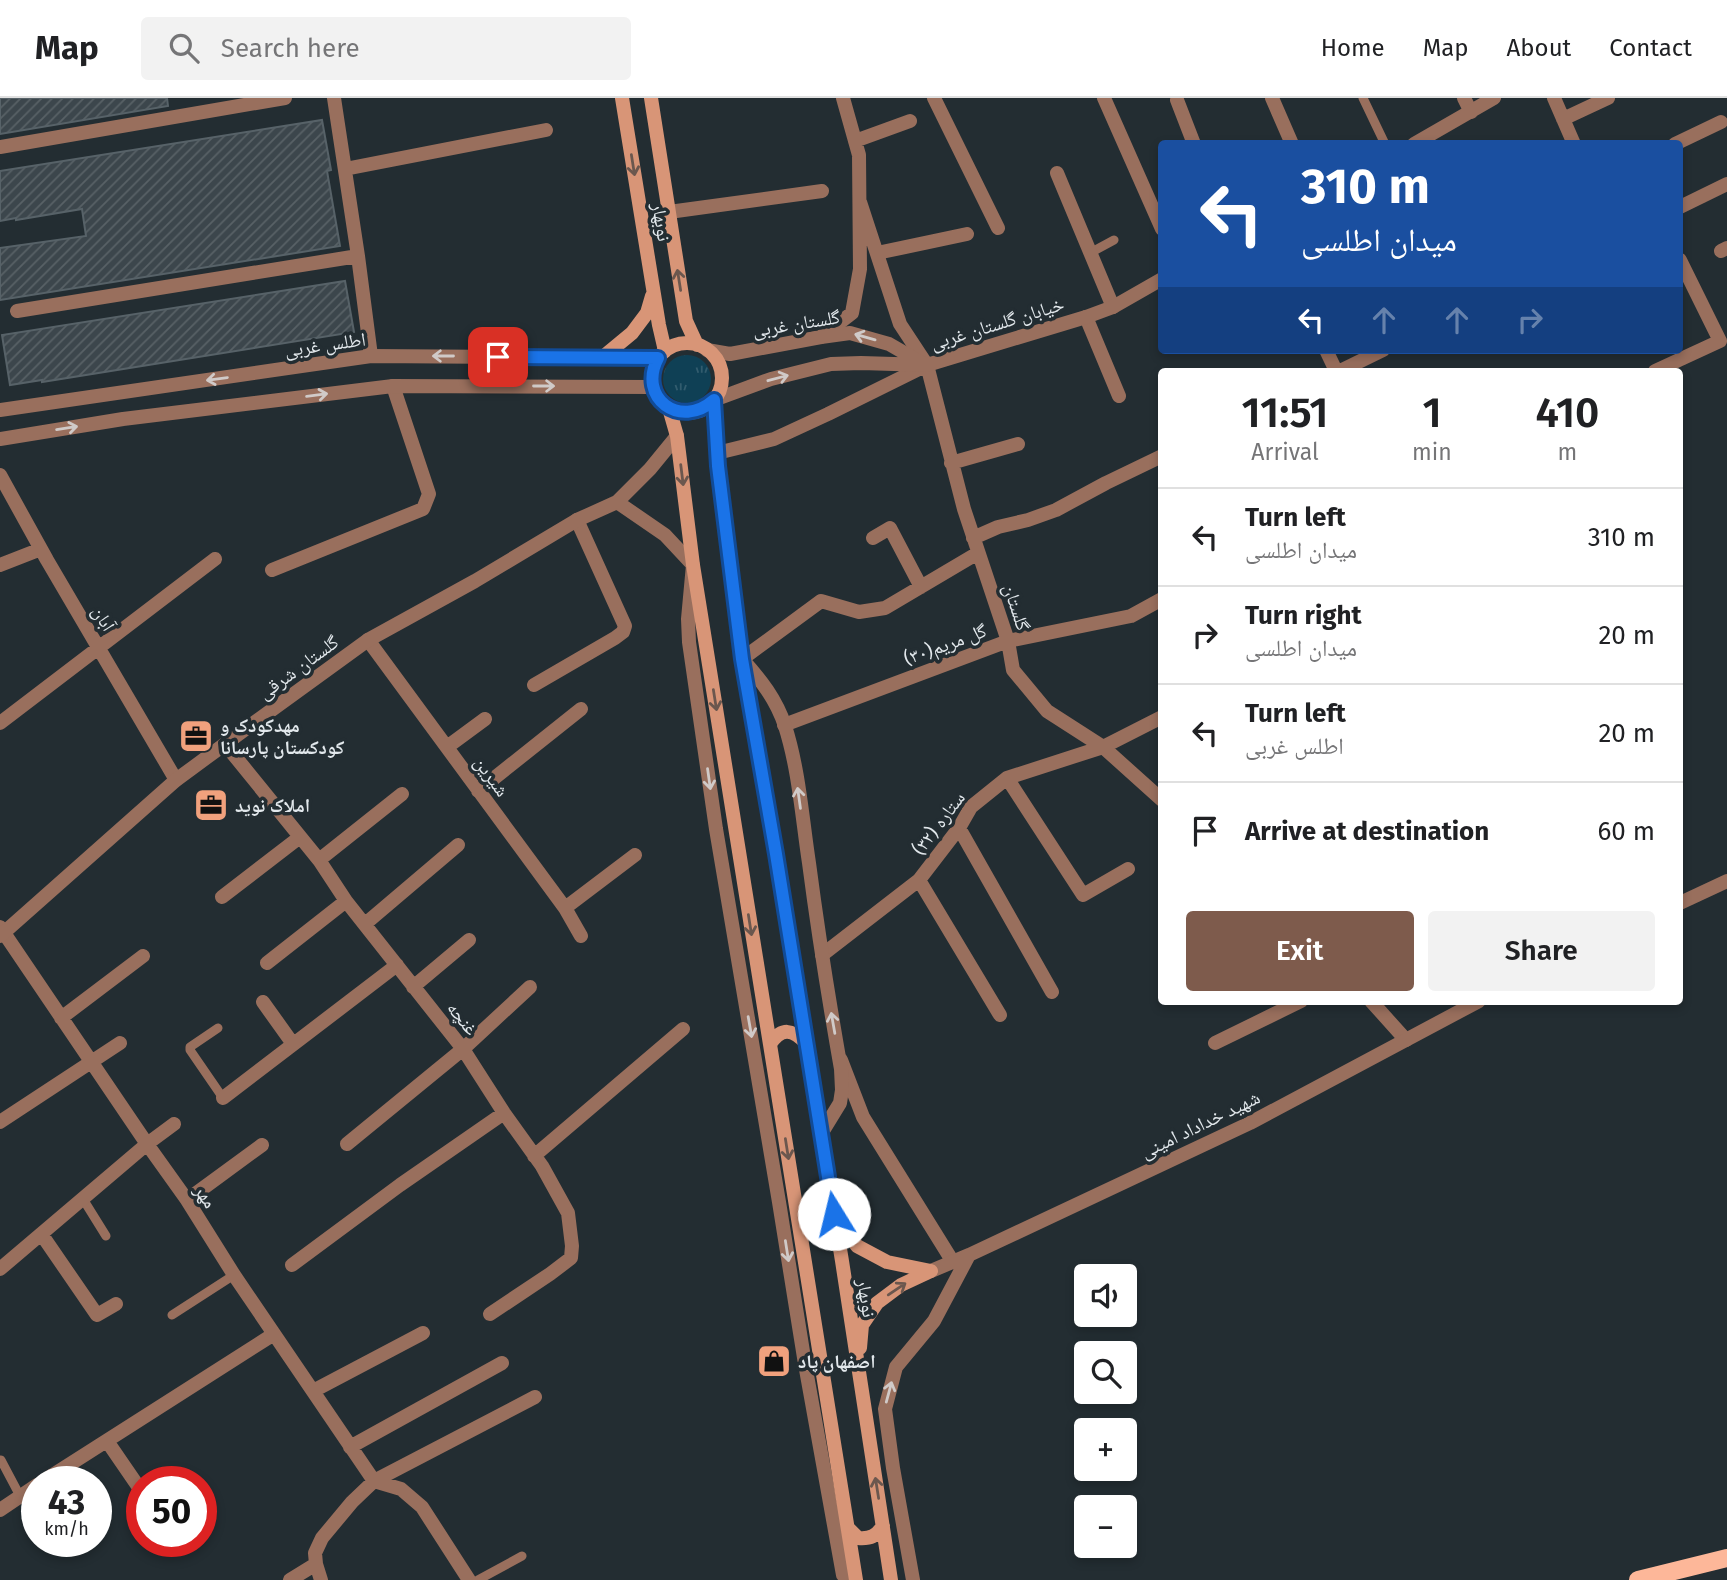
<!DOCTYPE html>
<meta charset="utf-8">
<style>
:root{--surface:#fff;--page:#f2f2f2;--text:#202124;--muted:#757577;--line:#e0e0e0;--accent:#7e5b4c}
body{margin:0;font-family:"Fira Sans","Noto Naskh Arabic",sans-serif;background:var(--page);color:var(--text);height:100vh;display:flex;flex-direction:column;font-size:26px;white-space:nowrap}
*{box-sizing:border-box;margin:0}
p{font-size:23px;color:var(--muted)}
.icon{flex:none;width:38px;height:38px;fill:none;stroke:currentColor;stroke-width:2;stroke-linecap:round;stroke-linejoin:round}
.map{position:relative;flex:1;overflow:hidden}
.drawer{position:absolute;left:1158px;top:270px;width:525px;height:637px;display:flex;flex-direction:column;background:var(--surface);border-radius:7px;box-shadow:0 4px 10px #0003}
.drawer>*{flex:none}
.banner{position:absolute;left:1158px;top:42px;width:525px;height:214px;border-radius:7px;box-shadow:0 4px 10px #0003;background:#1a4fa0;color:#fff;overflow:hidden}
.tools{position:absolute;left:1074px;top:1166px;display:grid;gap:14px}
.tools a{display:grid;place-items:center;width:63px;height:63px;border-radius:7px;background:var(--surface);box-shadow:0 4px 10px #0003;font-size:35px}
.speed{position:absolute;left:21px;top:1368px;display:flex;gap:14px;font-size:35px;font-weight:700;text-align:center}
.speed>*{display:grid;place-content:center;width:91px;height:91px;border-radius:50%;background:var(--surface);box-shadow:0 4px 10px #0003;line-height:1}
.speed small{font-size:18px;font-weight:400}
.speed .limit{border:10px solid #d22;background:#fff;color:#111}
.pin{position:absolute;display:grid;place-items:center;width:60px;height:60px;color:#fff;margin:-30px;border-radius:14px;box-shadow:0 4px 10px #0006}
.me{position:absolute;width:77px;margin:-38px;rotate:351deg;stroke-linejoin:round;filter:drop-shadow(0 0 5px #0008)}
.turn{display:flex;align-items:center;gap:24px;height:147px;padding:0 28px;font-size:32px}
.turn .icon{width:91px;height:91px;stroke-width:2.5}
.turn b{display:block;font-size:49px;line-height:60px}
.lanes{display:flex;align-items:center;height:66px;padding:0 28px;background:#0003;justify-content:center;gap:35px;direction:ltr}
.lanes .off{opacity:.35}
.eta{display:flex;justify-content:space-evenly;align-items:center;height:119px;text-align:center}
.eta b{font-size:42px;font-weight:600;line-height:49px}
.primary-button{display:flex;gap:14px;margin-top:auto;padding:14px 28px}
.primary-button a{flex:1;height:80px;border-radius:7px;background:var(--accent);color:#fff;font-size:28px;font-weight:600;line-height:80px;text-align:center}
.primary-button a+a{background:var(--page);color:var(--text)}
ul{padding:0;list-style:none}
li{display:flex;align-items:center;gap:21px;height:98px;padding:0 28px;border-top:2px solid var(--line)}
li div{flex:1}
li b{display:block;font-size:26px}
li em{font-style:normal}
header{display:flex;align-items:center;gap:42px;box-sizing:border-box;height:98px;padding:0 35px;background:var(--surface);border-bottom:2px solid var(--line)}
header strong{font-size:33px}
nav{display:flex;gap:38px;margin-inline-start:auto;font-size:24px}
.search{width:490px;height:63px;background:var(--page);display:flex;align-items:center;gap:18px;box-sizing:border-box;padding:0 24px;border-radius:7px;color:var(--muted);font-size:26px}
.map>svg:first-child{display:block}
</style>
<header>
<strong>Map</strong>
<div class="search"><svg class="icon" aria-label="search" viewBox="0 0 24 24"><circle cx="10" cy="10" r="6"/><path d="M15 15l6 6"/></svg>Search here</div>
<nav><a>Home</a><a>Map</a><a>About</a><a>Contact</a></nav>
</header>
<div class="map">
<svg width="1727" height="1482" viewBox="0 0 1727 1482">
<defs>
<pattern id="grass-tufts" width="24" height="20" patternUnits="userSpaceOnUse" patternTransform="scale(1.75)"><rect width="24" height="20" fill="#0f4055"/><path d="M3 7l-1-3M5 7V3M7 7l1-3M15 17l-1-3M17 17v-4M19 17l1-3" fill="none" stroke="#325c6e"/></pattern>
<pattern id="building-hatch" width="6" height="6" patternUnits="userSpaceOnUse" patternTransform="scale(1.75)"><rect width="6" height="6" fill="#3c464c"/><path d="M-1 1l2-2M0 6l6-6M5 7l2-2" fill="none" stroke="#586166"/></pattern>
</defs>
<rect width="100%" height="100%" fill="#232d32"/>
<path fill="url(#grass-tufts)" d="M663 281a24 24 0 1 1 48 0a24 24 0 1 1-48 0Z"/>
<path fill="url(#building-hatch)" stroke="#576268" stroke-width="2" d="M0,0H167L168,8L0,36Z
M322,22L331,72L327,73L340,148L0,202V150L86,138L82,111L16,122V120L0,123V73Z
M345,183L354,234L42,284V282L10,287L2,237Z"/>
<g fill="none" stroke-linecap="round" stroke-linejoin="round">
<path stroke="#996f5d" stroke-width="9" d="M1363,0L1385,46
M1090,155L1114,142
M218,930L190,949V952L223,1000
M83,1101L106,1138
M172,1217L234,1177
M1,1362L20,1398
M478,1482L522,1458"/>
<path stroke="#996f5d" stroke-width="14" d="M334,0L358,158L371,258
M934,0L998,130
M1104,0L1162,131
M1272,0L1292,46
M1464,0L1471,14
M1554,0L1574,46
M1177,2L1194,46
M1563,21L1608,0
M855,43L910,23
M1675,46L1721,24
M0,49L285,0
M345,71L546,32
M1057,75L1113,209
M860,104L900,226L927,267L964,411L1008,543L1013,572L1047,613L1103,649L1162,702
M1680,109L1727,86
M669,114L822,93
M1721,153L1727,150
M877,155L967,136
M17,213L358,158
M1086,219L1119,298
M821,239L852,215L860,171L859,57L843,0
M1326,252L1336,273
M1340,273L1383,252
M1655,273L1720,243L1680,162
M717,355L774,341L828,316L927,267
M951,365L1018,346
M0,377L47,462L176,682
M873,440L890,430L921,489
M973,440L998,429L1028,422L1056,412L1106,385L1162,358
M0,467L41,451
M272,472L423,411L429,396L393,288
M368,542L565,810L581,838
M742,561L821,503L859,514L885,510L978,455
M534,587L615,540L623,534L625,528L577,422
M0,625L215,461
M784,627L1008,543L1131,518L1162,501
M225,646L319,762L346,803L463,951L504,1015L542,1068L568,1115L572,1148L571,1160L550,1176L490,1216
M447,649L485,621
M1007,680L1083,797L1128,771
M478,693L581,611
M959,730L1052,894
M319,762L402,696
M919,782L1000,917
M222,799L300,739
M565,810L635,757
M365,826L458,747
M0,829L147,1046L187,1102L234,1177L374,1383
M822,857L919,782L959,730L971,709L1007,680L1103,649L1162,619
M267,865L346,803
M413,889L469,842
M1371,903L1406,942
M263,904L293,946
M61,920L143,858
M1215,945L1301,903
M841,962L863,1019L953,1164
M223,1000L397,867
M0,1024L120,945
M347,1046L463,951L530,889
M534,1058L683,931
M187,1102L262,1047
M42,1137L97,1217L116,1206
M292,1167L400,1087L504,1015
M0,1171L147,1046L174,1026
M313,1293L423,1235
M107,1343L142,1394
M350,1349L502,1265
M374,1383L401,1391L422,1409L469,1482
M42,1384L274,1236
M0,1412L37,1387
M290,1482L316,1466
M321,1482L316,1466L315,1455L322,1440L352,1404L374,1383L535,1299"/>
<path stroke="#996f5d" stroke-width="14" d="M1414,46L1494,0
M707,252L730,256L821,239L850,235L889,246L922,265
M714,302L771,281L831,266L861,265L927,267L1086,219L1113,209L1162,181
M0,312L371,258L658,260
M0,341L123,321L393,288L653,289
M617,404L665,437L693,467L688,521L689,544L716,731L779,1104L805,1266L843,1477L847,1482
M742,561C761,582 776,601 785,628C799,672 802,719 809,765C818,834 829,903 841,971L842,992L840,1005L821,1036
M1680,805L1727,783
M0,838L176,682L225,646L368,542L475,483L577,422L617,404L650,371L677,338
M931,1173L969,1157L1250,1025L1479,903
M913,1482L893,1370L885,1311L896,1269L934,1223L969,1157"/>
<path stroke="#d89577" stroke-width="14" d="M622,0L659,227L665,253
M651,0L686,223L697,247
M652 280a35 35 0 1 1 70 0a35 35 0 1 1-70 0Z
M603,259L632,235L647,215L652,198
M714,302L718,368L742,561L776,756L842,1163L891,1482
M669,310L677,338L693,467L856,1482
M770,946C782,929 792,931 806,945
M836,1119L857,1148L887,1164L931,1173L901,1187L877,1205L862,1227L860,1250
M805,1266L822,1264
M848,1430L858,1440C871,1441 876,1438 883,1428"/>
<path stroke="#fdb799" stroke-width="18" d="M1638,1482L1727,1460"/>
</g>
<defs><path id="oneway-shaft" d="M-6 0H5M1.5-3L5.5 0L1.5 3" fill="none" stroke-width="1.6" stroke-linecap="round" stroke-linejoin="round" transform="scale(1.75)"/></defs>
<g stroke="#6b574e">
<use href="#oneway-shaft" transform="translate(633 67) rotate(81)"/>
<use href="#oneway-shaft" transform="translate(679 182) rotate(-99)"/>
<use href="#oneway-shaft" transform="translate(682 377) rotate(83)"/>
<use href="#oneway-shaft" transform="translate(715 602) rotate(81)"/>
<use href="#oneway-shaft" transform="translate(750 827) rotate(81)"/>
<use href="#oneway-shaft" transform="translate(787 1051) rotate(81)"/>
<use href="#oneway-shaft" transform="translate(897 1191) rotate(-34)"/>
<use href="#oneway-shaft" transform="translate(877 1390) rotate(-99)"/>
</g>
<g stroke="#d0cac8">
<use href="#oneway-shaft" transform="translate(865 239) rotate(-164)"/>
<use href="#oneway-shaft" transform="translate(443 258) rotate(-180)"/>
<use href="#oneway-shaft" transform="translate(778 280) rotate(-15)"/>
<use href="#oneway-shaft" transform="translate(217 281) rotate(172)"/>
<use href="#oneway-shaft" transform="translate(544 288)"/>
<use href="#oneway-shaft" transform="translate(317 297) rotate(-7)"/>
<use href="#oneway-shaft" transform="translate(67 330) rotate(-9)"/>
<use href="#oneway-shaft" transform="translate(709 681) rotate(82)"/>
<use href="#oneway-shaft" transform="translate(799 700) rotate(-98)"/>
<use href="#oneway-shaft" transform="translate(833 925) rotate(-100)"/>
<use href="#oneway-shaft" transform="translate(750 929) rotate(80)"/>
<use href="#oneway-shaft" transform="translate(787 1153) rotate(81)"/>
<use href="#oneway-shaft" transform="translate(889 1294) rotate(-75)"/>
</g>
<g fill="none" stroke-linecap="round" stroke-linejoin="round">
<g stroke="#114b97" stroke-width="18">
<path id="route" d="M498,259L658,260C637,300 680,332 714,302L718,368L742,561L776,756L834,1116"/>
</g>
<use href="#route" stroke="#1a73e8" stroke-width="12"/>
</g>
<defs>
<g id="office-square" transform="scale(1.75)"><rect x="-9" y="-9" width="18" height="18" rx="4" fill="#f1a17d" stroke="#232d32"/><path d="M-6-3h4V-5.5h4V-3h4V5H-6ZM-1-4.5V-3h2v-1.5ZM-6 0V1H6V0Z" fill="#111"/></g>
<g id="shop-square" transform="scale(1.75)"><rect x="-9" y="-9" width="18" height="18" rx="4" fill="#f1a17d" stroke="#232d32"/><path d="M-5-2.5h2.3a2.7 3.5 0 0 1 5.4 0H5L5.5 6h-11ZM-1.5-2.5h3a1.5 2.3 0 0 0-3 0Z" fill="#111"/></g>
</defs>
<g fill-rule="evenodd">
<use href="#office-square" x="196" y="638"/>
<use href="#office-square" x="211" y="707"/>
<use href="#shop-square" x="774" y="1263"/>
</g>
<g text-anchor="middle" stroke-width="7" stroke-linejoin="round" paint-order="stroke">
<g font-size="19" fill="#e2e8ec" stroke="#232d32">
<text transform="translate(662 124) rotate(81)" y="7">نوبهار</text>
<text transform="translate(796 225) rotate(-9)" y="7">گلستان غربی</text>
<text transform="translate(997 225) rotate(-17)" y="7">خیابان گلستان غربی</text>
<text transform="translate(325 246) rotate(-8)" y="7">اطلس غربی</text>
<text transform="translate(1017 509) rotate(72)" y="7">گلستان</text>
<text transform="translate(104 520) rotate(59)" y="7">آبان</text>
<text transform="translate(945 546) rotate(-20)" y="7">گل مریم(۳۰)</text>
<text transform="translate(298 569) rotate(-36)" y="7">گلستان شرقی</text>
<text transform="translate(492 678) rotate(54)" y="7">شیرین</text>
<text transform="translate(938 725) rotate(-53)" y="7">ستاره (۳۲)</text>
<text transform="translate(463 920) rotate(51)" y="7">غنچه</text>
<text transform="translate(1200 1026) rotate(-26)" y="7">شهید خداداد امینی</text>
<text transform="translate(206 1098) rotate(56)" y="7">مهر</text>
<text transform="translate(867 1200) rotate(81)" y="7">نوبهار</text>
</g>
<g font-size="19" font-weight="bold" fill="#e2e8ec" stroke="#232d32" text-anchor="start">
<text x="220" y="634">مهدکودک و<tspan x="220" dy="22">کودکستان پارسانا</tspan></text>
<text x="235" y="714">املاک نوید</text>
<text x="798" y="1270">اصفهان پاد</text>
</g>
</g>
</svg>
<div class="tools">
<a><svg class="icon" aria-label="sound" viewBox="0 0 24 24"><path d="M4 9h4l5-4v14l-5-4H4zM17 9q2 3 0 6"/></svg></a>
<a><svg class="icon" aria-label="search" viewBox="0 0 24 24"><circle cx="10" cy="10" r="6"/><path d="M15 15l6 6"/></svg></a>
<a>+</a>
<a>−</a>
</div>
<div class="speed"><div>43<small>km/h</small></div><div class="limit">50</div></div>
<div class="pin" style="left:498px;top:259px;background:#d93025"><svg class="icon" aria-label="arrive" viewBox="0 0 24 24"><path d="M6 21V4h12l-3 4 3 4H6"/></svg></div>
<svg class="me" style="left:834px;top:1116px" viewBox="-20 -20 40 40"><circle r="19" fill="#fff"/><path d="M0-13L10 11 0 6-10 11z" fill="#1a73e8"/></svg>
<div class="banner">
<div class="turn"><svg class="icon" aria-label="left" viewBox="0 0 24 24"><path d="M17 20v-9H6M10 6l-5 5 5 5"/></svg><div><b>310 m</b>میدان اطلسی</div></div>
<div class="lanes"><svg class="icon" aria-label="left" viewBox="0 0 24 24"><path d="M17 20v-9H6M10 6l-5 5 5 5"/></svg><svg class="icon off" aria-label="ahead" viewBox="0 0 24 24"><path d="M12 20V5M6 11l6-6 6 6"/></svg><svg class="icon off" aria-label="ahead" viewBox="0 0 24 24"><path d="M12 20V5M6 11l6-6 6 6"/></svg><svg class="icon off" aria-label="right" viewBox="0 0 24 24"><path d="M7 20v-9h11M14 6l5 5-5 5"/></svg></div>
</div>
<section class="drawer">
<div class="eta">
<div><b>11:51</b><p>Arrival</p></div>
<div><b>1</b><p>min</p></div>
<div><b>410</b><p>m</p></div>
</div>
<ul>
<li><svg class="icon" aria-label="left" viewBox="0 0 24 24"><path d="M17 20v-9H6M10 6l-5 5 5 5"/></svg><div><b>Turn left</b><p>میدان اطلسی</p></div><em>310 m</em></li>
<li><svg class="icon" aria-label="right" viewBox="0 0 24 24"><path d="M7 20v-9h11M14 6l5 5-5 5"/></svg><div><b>Turn right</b><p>میدان اطلسی</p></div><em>20 m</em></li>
<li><svg class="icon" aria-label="left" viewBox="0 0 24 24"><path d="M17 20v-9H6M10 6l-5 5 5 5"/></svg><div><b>Turn left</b><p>اطلس غربی</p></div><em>20 m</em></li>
<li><svg class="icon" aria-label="arrive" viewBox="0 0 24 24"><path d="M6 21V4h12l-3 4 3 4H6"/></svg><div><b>Arrive at destination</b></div><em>60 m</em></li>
</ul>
<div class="primary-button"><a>Exit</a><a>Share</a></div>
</section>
</div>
